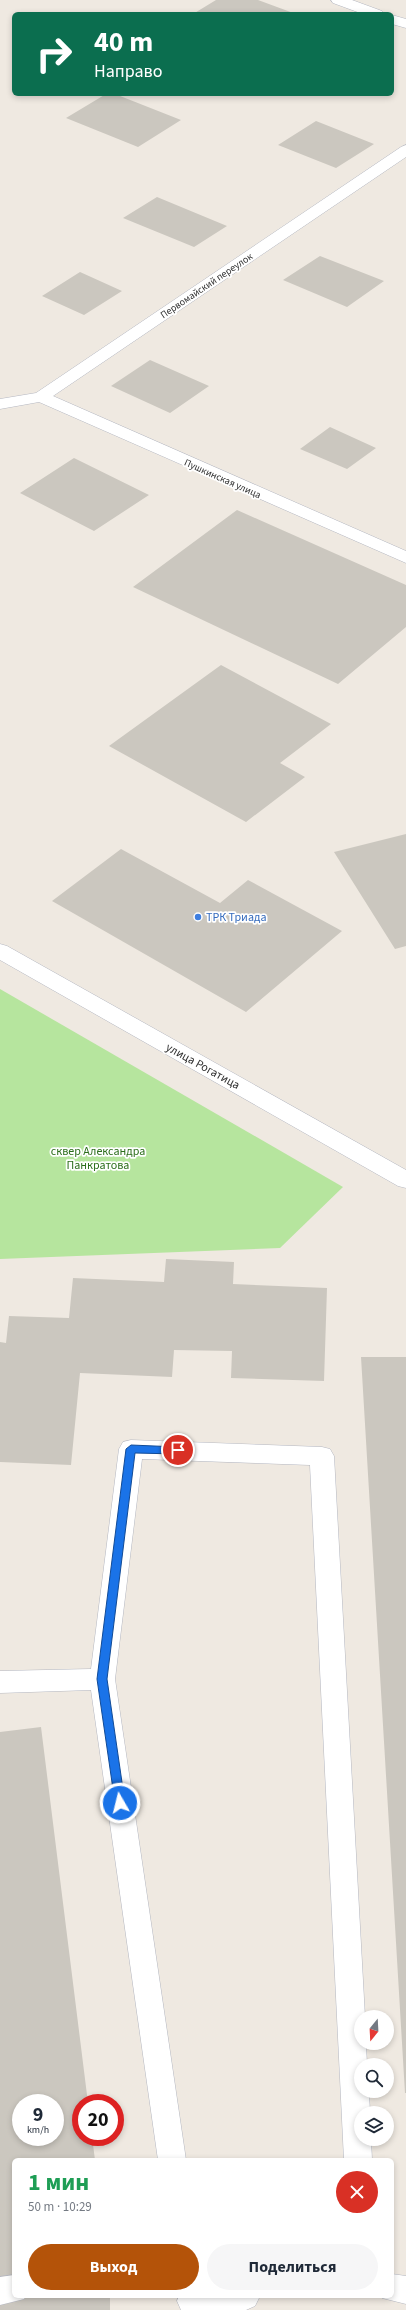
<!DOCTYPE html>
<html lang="ru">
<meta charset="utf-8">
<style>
:root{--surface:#fff;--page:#f6f6f7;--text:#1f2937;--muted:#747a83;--accent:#b45309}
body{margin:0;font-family:"Source Sans 3",sans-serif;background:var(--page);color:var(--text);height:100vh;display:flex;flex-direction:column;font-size:15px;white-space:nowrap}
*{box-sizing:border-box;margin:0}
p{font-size:13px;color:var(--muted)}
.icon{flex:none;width:22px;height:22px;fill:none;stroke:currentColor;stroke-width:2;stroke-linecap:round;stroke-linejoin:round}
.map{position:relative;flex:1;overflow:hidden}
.details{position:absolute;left:12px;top:2158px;width:382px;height:140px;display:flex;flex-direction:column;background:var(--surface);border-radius:6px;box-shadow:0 2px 6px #0003}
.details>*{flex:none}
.guide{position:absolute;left:12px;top:12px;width:382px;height:84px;border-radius:6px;box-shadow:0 2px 6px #0003;background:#0b6e4f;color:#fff;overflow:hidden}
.needle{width:26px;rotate:198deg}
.controls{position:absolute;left:354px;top:2010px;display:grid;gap:8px}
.controls a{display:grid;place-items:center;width:40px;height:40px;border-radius:50%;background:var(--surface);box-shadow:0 2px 6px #0003;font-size:20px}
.speed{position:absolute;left:12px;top:2094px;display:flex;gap:8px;font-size:20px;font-weight:700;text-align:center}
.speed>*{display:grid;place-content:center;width:52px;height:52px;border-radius:50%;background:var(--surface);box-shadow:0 2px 6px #0003;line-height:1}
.speed small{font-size:10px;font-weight:400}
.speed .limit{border:6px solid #d22;background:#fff;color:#111}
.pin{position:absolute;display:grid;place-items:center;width:34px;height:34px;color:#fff;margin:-17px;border:2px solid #fff;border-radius:50%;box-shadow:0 1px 4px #0007}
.me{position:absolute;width:44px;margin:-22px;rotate:352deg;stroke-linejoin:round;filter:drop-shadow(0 0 3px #0008)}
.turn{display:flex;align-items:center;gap:14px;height:84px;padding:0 16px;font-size:18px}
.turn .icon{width:52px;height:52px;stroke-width:2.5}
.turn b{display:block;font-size:28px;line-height:34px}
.round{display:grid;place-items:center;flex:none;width:42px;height:42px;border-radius:21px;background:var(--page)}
.head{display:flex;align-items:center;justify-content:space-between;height:68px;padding:0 16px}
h1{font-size:24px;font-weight:700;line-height:30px;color:#1e9e55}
.button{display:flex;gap:8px;margin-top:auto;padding:8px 16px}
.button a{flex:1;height:46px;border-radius:24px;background:var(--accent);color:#fff;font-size:16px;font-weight:700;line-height:46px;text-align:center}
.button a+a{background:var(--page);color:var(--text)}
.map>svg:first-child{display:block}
</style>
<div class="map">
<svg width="406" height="2310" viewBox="0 0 406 2310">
<rect width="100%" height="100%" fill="#efe9e1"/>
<path fill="#b6e59e" d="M0,989L343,1187L280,1248L0,1259Z"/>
<path fill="#cbc7bf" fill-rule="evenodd" d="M216,0H258L296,14H193Z
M106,94H115L181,120L138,147L66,118Z
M316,121L374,144L336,168L278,145Z
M157,197L227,226L194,247L123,218Z
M320,256L384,281L347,307L283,280Z
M80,272L122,291L84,315L42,296Z
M150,360L209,386L170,413L111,386Z
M330,427L376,448L347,469L300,449Z
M74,458L149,495L94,531L20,493Z
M237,510L406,585V627L338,684L133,587Z
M221,665L331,724L280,763L305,777L246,822L109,746Z
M406,834V946L395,949L334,852Z
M121,849L220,903L248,880L342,931L246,1012L52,901Z
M166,1259L234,1262L233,1284L327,1288L324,1381L231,1378L232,1351L174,1350L172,1377L80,1373L71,1465L0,1462V1342L6,1343L9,1316L69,1318L73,1278L164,1282Z
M361,1357H406V2093H405Z
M41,1727L88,2103H81V2137H92L95,2160H14V2296H110V2310H0V1732ZM21,2103H55V2137H21Z"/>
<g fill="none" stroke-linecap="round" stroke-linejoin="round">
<g stroke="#b4b7c1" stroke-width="1">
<path id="lane" d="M131,1440L322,1447L330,1449L334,1456L365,2017H361V2043H366L367,2065H361V2091H369L370,2113H361V2139H371L372,2160H344L310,1465L142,1459L115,1679L186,2160H158L91,1690L0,1693V1671L91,1669L119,1449L123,1442Z
M392,2274L406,2276V2304L382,2298L381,2296H392Z
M14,2275V2296H26L24,2299L0,2305V2277Z
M179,2296H260L255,2306L246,2310H181L177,2301Z"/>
</g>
<g stroke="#b4b7c1" stroke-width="1">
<path id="street" d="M331,0H352L382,11L384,14H363L333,3Z
M392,15L406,19V28L392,24Z
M406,145V157L53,396L406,551V563L39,402L0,409V399L36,393L401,147Z
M0,944L7,946L406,1170V1188L398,1186L0,960Z"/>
</g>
<use href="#lane" fill="#fff" fill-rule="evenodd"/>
<use href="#street" fill="#fff" fill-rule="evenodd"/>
</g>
<path fill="#1a73e8" stroke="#114b97" d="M131,1445L178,1447L183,1450L178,1454L135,1453L107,1679L125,1803L120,1808L115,1803L97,1679L126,1449Z"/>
<circle fill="#3f7fe0" stroke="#fff" stroke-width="1.5" cx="198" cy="917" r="4"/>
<g text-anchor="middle" stroke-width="3.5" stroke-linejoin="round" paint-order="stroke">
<g font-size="10" fill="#2e2e2e" stroke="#fff">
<text transform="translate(206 285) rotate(-34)" y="4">Первомайский переулок</text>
<text transform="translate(223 478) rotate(24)" y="4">Пушкинская улица</text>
</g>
<g font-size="12" fill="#366cbe" stroke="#fff" text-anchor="start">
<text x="206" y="921">ТРК Триада</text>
</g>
<g font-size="12" fill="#2e2e2e" stroke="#fff">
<text transform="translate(203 1066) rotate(29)" y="4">улица Рогатица</text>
</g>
<g font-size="12" fill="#2c6e1b" stroke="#fff">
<text x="98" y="1155">сквер Александра<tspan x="98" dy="14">Панкратова</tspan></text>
</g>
</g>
</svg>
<div class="controls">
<a><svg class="needle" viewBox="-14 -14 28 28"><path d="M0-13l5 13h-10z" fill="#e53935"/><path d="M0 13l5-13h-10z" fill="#747a83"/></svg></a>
<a><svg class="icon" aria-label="search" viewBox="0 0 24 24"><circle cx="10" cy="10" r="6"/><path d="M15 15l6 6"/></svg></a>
<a><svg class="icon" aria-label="layers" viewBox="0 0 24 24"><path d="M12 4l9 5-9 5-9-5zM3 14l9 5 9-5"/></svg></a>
</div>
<div class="speed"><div>9<small>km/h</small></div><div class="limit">20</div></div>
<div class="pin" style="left:178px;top:1450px;background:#d93025"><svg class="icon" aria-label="arrive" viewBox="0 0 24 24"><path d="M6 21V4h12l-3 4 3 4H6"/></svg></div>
<svg class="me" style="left:120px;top:1803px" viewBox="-20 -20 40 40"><circle r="17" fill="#1a73e8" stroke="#fff" stroke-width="3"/><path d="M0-11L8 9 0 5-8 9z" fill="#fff"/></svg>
<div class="guide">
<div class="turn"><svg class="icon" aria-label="right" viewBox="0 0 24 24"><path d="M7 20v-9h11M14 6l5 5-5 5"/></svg><div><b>40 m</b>Направо</div></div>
</div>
<section class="details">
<div class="head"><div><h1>1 мин</h1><p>50 m · 10:29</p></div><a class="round" style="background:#d93025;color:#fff"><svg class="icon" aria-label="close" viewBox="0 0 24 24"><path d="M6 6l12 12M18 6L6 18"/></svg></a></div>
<div class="button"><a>Выход</a><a>Поделиться</a></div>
</section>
</div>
